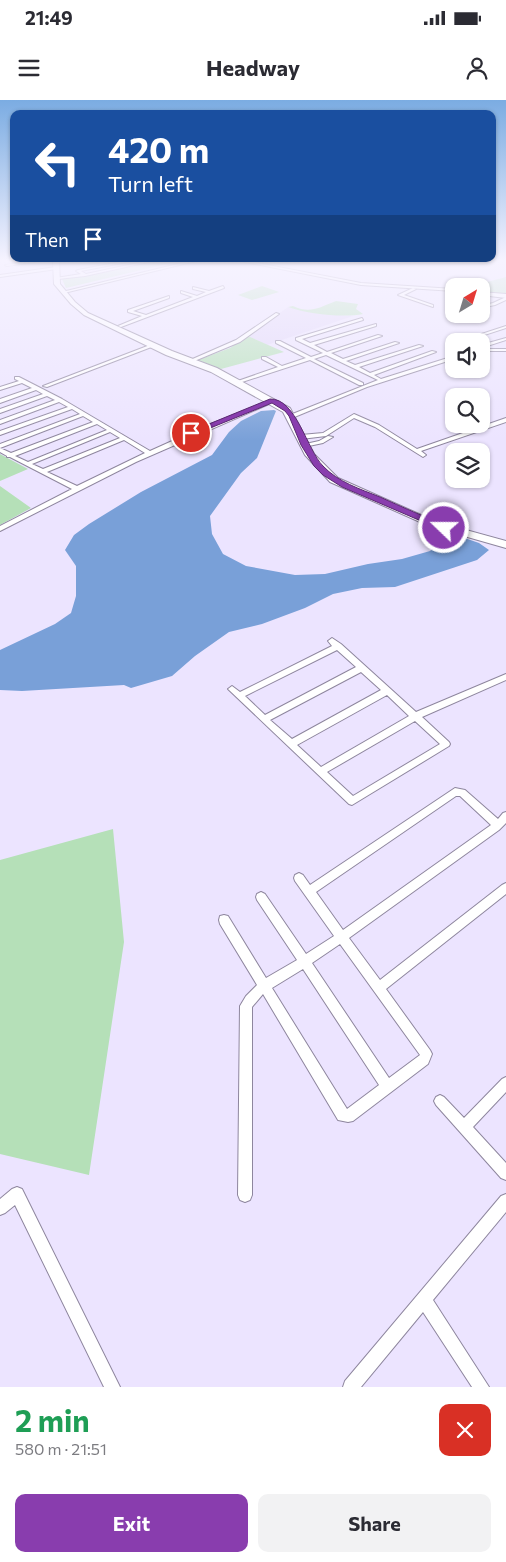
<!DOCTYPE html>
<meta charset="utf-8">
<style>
:root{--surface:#fff;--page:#f2f2f3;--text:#2b2b33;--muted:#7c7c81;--accent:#893dae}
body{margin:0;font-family:Commissioner,sans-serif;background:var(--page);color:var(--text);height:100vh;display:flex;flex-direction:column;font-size:19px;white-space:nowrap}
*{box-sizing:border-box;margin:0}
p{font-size:16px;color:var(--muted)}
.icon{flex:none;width:28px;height:28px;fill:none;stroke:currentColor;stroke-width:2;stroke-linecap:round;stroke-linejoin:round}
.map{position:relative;height:1287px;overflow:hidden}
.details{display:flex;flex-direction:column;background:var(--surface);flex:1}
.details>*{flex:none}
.top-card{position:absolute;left:10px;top:10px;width:486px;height:152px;border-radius:10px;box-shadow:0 1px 4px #0004;background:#1a4fa0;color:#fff;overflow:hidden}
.needle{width:32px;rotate:38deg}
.controls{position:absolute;left:445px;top:178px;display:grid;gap:10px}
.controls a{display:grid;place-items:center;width:45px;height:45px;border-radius:10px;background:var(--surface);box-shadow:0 1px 4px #0004;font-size:25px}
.pin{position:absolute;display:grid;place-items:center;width:42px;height:42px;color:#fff;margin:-21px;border:2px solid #fff;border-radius:50%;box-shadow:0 1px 5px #0007}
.me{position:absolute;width:55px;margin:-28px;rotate:292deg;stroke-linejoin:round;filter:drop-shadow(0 0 4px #0008)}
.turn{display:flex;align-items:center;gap:18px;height:105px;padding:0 15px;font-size:22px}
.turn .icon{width:65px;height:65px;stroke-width:2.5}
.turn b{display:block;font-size:35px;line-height:42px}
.then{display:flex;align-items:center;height:48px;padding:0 15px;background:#0003;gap:10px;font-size:19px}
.round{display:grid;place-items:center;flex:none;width:52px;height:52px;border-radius:10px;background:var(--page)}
.summary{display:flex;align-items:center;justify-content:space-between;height:85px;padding:0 15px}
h1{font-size:30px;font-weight:700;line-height:38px;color:#1e9e55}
.cta{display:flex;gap:10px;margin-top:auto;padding:10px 15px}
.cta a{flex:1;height:58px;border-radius:10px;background:var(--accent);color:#fff;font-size:20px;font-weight:700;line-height:58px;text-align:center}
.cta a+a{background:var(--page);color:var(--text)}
.status{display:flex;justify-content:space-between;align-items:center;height:35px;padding:0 25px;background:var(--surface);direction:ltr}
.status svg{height:14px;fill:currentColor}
header{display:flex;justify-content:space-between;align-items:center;height:65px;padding:0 15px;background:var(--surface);font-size:22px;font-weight:700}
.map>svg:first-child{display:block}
</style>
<div class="status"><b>21:49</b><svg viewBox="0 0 49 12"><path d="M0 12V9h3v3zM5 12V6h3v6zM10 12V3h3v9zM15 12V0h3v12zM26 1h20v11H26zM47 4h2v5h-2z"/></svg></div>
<header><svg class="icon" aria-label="menu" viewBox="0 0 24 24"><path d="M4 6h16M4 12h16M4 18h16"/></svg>Headway<svg class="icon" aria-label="person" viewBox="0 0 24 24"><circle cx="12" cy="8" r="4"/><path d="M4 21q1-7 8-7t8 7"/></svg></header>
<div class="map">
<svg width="506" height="1287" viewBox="0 0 506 1287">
<rect width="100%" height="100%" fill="#ece4ff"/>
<path fill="#e2d7f9" d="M288,207L314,213L353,216L267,245L248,236Z"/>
<path fill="#b5e0b8" d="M153,161H179L66,188L62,179L93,174Z
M506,177V195L481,192V186H472Z
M262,186L279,192L252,200L238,195Z
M336,201L358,204L356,209L363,214C344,218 307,214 288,207L293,206C310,214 318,208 336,201Z
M248,236L284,252L221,269L198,260L230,248Z
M0,354L28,369L0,381Z
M0,386L31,408L0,425Z
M113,729L124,842L89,1075L0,1054V760Z"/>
<path fill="#79a0d8" d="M274,310L276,311L257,358L241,373L210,416L212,434L223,454L246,466L295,475L325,474L368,464L402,459L430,451L450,433L479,443L489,450L477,460L395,487L362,488L333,494L305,508L262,524L229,532L195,556L172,576L131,588L124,585L22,591L0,590V550L55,524L71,513L76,496V466L65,450L74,435L89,424L141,392L212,355L229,332L241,321L261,311Z"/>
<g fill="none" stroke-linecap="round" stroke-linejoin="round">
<g stroke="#8e869e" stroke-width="2">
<path id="street" d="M32,161H41L7,166L5,165Z
M125,161H132L81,171L86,174L147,161H153L85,176L58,179L56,178L81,174L76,171L78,170Z
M190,161H196L64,193L62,192Z
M56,167L57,169L0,177V175Z
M223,186L224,188L121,227L118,226L142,216L128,212V210L169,196V198L133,211L146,215L193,197L181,193V191L197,196L206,192L193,189V187L209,191Z
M413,188L416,189L404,195L433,205V207L398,195Z
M506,197V200L495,205L481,208V206L493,203Z
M276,213L279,214L240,242L192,262L188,261L236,240Z
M362,218L363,220L302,239L310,243L376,224V226L314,245L327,252L378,235L382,236L331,253L343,259L395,242L399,243L346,261L355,265L419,245L423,246L359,267L370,273L432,251L436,252L374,275L381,279L454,256V259L367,287L292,318L289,316L290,315L378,280L326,255L314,259L363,283V285H359L310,260L239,283L235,282L278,267L262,259V257H266L282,266L306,258L276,243V241H280L311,257L323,253L296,240V238Z
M506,226V228L466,241H460Z
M506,238V240L481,248V245Z
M150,245L154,246L47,287L43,286Z
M481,249H506V251H481Z
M15,277H19L62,299L150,351L201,328L271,300L276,301L136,362L0,431V426L72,389L10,357H7V356L0,352V348L11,353L93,322L83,316L0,348V344L80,314L72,309L0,335V331L68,307L59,302L0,324V320L55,300L47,296L0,313V309L43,294L36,290L0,303V299L32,288L22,283L0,290V287L19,281L15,279ZM97,324L107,330L28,362L15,356ZM110,332L120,338L43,369L32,364ZM124,340L145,353L77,386L47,372Z
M354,314L379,325L417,349L506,318V322L421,351L426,355L423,357L375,327L354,318L326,336L301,339L298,337L301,335L323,333Z
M328,336L333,337L323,343L304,347L301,345L319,341Z
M332,538L341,544L416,612L506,574V580L422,617L449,642L450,644L449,646L352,705L349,704L228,589L232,586L240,592L332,546L328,541ZM337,550L356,567L265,615L245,596ZM361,572L381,590L292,639L270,620ZM387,595L409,616L321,667L297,645ZM415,621L440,644L353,696L327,672Z
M455,688L465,690L498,719L503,713L506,712V723L499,730L349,838L380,880L502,785L506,783V794L386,889L430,950L432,954L428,964L353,1021L348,1022L338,1020L263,894L252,907V1095L250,1100L245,1102L240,1100L238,1095L240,906L246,896L257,885L220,824L219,820L220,816L224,815L228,816L266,878L297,860L257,800L256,797L257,794L261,792L265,794L306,854L334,836L295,781L294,778L295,775L299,773L303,775L310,785ZM456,696H460L491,725L343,830L316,792ZM340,844L420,955L389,978L312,863ZM303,869L379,985L347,1009L272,888Z
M506,977V992L473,1027L506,1063V1080L501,1078L436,1005L434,1001L436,997L440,995L444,997L464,1018L502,979Z
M17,1087L22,1089L120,1287H104L15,1105L5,1113L0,1115V1099L12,1089Z
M506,1094V1112L433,1200L489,1287H472L423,1212L361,1287H343L345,1281L501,1096Z"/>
</g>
<g stroke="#8e869e" stroke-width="2">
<path id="secondary" d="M240,161H248L361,183L454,189V191L361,185Z
M481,192L506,194V198L481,195Z"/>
</g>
<g stroke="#8e869e" stroke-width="2">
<path id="highway" d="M53,161H59L60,184L75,202L88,213L172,251L217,268L290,308L314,354L338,378L437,422L506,441V448L429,426L330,382L305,355L283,312L211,272L166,255L84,215L71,204L54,184Z"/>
</g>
<use href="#street" fill="#fff" fill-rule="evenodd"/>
<use href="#secondary" fill="#fff" fill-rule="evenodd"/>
<use href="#highway" fill="#fff" fill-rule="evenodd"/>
</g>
<linearGradient id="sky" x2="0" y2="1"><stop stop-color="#7bace2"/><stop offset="0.47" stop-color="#f6f3ff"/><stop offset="1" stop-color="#f6f3ff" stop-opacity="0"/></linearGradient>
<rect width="506" height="341" fill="url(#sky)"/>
<path fill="#893dae" stroke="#592871" d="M270,299C296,298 307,350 323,366C338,382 360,389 380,397C402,407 425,417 447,426V430H442L342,387L323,375L314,366L301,345L289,316L285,311L272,303L193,335L187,333Z"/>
</svg>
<div class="controls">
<a><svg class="needle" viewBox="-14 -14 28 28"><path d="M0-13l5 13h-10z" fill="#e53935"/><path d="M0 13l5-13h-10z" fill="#7c7c81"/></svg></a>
<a><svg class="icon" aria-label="sound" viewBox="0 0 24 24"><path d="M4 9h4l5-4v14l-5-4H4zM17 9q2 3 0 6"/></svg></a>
<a><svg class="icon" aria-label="search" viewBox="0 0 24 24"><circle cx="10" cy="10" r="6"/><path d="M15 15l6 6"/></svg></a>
<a><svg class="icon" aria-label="layers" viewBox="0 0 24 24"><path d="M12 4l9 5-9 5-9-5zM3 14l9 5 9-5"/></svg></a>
</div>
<div class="pin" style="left:191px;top:333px;background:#d93025"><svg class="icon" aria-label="arrive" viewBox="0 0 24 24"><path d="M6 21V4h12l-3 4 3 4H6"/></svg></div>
<svg class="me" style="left:444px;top:428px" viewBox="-20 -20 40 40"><circle r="17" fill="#893dae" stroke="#fff" stroke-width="3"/><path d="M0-11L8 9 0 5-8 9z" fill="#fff"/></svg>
<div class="top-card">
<div class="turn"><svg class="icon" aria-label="left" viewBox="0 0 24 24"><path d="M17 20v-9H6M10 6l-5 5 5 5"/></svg><div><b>420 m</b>Turn left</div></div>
<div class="then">Then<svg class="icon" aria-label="arrive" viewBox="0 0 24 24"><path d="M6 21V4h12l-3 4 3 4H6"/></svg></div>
</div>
</div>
<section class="details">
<div class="summary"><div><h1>2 min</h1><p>580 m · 21:51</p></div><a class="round" style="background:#d93025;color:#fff"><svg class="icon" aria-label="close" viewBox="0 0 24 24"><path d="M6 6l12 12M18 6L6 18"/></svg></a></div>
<div class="cta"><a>Exit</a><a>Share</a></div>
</section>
